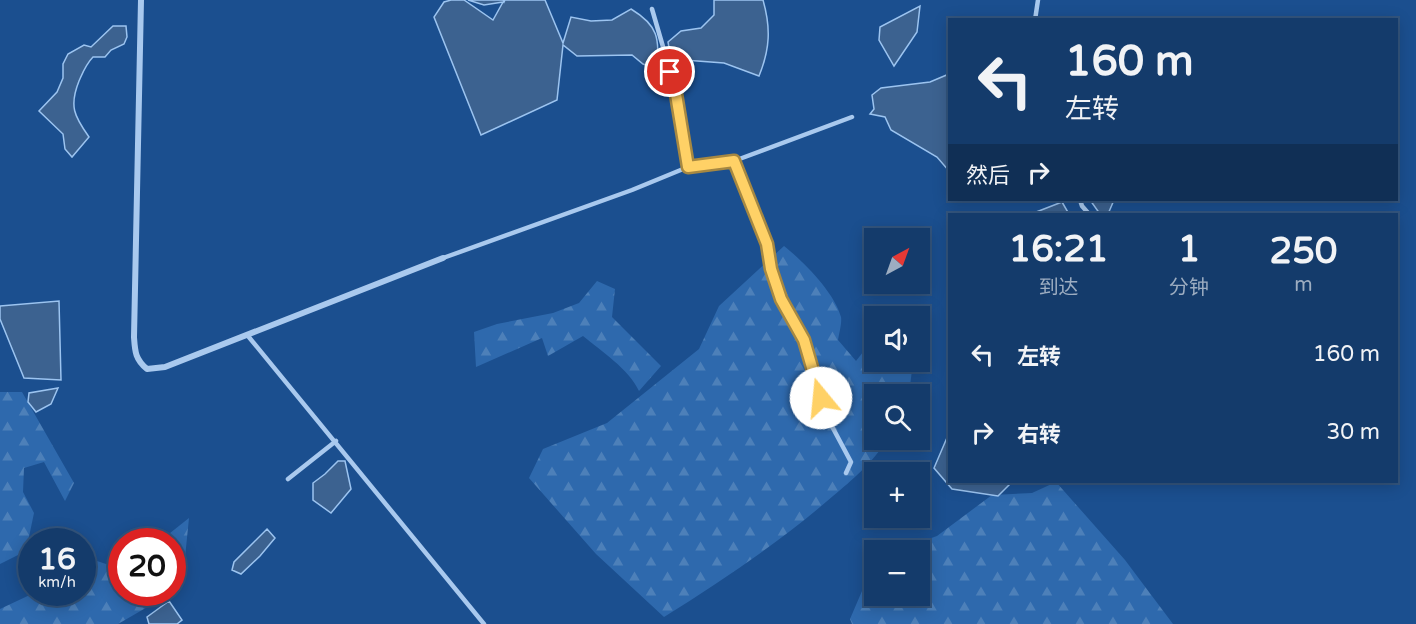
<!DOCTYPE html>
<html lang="zh">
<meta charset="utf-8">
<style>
:root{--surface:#143b6b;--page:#214673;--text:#f1f3f6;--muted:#9dadc1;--line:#33557e}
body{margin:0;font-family:"Varela Round","Noto Sans SC",sans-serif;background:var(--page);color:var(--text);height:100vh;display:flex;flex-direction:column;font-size:22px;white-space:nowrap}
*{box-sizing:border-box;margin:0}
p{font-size:20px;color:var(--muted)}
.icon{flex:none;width:33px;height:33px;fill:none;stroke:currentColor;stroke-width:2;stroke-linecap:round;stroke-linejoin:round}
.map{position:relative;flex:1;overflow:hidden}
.drawer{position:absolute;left:948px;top:213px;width:450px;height:270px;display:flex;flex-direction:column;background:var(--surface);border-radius:0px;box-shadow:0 3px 15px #0003,0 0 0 2px var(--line)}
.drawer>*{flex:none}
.banner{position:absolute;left:948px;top:18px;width:450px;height:183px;border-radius:0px;box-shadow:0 3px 15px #0003,0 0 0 2px var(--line);background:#143b6b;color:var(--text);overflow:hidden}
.needle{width:39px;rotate:41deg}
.buttons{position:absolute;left:864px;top:228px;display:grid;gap:12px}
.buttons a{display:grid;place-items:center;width:66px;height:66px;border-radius:0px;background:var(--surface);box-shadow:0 3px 15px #0003,0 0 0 2px var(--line);font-size:30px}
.speed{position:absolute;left:18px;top:528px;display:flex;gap:12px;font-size:30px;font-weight:700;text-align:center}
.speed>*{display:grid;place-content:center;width:78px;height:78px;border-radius:50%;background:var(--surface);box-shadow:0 3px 15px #0003,0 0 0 2px var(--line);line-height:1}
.speed small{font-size:15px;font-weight:400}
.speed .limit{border:9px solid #d22;background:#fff;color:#111}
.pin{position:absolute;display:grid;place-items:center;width:51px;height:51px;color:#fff;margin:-26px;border:3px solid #fff;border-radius:50%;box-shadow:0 2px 6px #0007}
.me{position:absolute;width:66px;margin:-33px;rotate:343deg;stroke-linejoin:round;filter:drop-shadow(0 0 4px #0008)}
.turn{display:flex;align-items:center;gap:21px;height:126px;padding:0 18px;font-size:27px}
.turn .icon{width:78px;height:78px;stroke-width:2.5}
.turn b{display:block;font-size:42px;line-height:51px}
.then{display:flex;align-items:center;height:57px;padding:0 18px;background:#0003;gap:12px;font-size:22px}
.eta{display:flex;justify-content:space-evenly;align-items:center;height:102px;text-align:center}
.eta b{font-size:36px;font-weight:800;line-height:42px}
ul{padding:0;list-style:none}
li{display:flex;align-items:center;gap:18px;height:78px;padding:0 18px}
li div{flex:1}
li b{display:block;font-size:22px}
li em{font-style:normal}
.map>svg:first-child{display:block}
</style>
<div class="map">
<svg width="1416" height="624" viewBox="0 0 1416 624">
<defs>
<pattern id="forest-firs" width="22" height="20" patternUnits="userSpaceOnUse" patternTransform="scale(1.5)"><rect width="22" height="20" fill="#2e69ad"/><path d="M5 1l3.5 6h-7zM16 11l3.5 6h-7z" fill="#4d80b9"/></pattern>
</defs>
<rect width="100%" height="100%" fill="#1b4f8f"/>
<path fill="url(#forest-firs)" d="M784,246C804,262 834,292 841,317C842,323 839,334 838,340L856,361L874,338V362H913L909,394H874V440H886C875,461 851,481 833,496C780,542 723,580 664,617L596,554L529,478L543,449L607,423L699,349L719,306Z
M597,281L615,289L612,317L661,366L639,391C629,369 601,351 583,336L548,356L542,338L476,367L474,332L497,324L553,313L579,303Z
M0,392H22L74,483L65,501L44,462L24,468L23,492L34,513L26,551L0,564Z
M1056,482L1125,560L1173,624H852L850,619L874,563V596H920V550H898L937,536L992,495L1032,493Z
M189,518L182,587L118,624H0V609L34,593L82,592L83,569L97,561L121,569L122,592H172V542L160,541Z"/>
<path fill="#3c6290" stroke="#9cc4f0" stroke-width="1.5" d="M451,0H464L493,20L503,2L484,5L468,0H503L504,2L505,0H545L563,43L571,17L591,21L612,20L631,9C659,26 659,38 657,69L643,64L632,55L577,56L563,45L557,100L481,135L434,17L444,2Z
M714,0H763C771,28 770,49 759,76L724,63L671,59L668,42L681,31L701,28L714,15Z
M920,6L917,32L894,66L879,40L880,27Z
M113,26H126L127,37L124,44L111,50L105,57H93C86,64 83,72 79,81C69,106 74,116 89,137L72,157L65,149L63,134L39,111L57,92L63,78V64L68,54L84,45L91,47Z
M949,74V171L937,157L891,130L885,117L870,114L874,109L872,95L881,88L930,82Z
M1090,200H1114L1108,214H1100Z
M1062,202L1069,214H1031Z
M59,301L61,380L24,378L0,319V306Z
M58,388L51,404L36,412L28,402L29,393Z
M949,433L950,482H1012L998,496L952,489L934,468Z
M338,461H345L351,489L331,513L313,500V483L325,474Z
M267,529L275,538L260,556L241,574L232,570L234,562Z
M169,601L182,620L177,624H149L147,617Z"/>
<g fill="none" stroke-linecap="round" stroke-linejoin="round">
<path stroke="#a9c9ee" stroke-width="4.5" d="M652,9L675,88L688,167
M1035,20L1038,0
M734,161L767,244L771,269L781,299L804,340L827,417L851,462L846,473
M1080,200L1082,206L1089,214
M443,258L632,190L688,167L734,161L852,117
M248,336L484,624
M288,479L336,441"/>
<path stroke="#a9c9ee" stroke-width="6" d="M141,0L134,337C135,351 135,359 147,369L165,367L443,258"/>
</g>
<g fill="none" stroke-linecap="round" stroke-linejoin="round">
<g stroke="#a68842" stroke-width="15">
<path id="route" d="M670,72L675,88L688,167L734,161L767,244L771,269L781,299L804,340L821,398"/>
</g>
<use href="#route" stroke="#ffd166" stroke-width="10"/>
</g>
</svg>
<div class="buttons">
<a><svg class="needle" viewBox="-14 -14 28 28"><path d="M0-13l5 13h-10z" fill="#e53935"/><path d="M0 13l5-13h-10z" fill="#9dadc1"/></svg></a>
<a><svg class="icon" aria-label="sound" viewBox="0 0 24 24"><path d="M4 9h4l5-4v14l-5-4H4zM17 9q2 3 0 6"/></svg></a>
<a><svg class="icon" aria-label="search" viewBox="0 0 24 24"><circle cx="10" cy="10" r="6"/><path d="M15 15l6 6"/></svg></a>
<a>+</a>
<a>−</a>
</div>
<div class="speed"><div>16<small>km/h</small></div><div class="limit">20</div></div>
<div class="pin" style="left:670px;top:72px;background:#d93025"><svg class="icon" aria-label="arrive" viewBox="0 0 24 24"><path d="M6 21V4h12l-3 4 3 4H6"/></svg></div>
<svg class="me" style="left:821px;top:398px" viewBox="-20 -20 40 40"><circle r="19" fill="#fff"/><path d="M0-13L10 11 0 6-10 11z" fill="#ffd166"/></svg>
<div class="banner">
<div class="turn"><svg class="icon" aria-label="left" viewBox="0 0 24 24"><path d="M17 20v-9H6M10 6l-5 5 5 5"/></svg><div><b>160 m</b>左转</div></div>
<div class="then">然后<svg class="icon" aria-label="right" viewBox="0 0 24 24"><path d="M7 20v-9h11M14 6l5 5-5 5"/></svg></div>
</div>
<section class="drawer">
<div class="eta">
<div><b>16:21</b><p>到达</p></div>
<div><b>1</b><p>分钟</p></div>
<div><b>250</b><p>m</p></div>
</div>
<ul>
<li><svg class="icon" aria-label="left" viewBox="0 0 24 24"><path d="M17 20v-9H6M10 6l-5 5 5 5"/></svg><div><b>左转</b></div><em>160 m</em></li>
<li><svg class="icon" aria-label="right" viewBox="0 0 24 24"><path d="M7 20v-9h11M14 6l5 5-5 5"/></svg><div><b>右转</b></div><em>30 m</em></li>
</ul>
</section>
</div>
